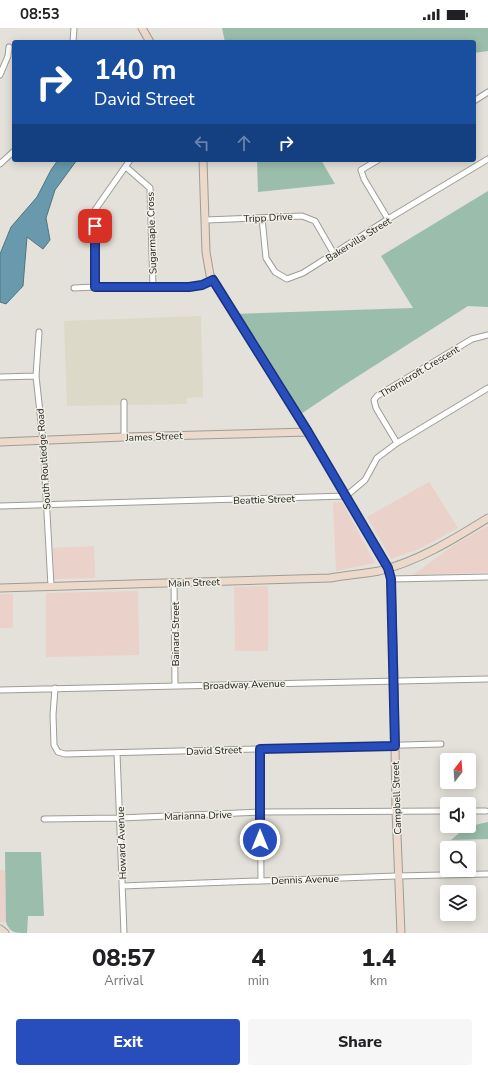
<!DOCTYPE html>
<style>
:root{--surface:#fff;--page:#f6f6f6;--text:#202124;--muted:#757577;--accent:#284ebd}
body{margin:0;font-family:"Nunito Sans",sans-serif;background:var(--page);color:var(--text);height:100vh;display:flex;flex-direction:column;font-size:15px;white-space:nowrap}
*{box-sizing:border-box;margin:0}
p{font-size:13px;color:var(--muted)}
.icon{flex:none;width:22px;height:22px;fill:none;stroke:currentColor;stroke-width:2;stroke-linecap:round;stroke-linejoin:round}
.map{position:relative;height:905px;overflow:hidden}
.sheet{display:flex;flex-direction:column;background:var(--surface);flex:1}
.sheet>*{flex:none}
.banner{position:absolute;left:12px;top:12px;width:464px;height:122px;border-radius:4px;box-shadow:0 2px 10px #0003;background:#1a4fa0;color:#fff;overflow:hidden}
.needle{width:26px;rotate:17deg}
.buttons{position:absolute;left:440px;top:725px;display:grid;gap:8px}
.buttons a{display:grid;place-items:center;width:36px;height:36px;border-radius:4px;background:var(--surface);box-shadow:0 2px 10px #0003;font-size:20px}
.pin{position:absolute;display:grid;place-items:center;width:34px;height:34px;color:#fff;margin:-17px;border-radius:8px;box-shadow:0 2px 6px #0006}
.me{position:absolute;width:44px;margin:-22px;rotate:0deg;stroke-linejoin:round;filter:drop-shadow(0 0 3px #0008)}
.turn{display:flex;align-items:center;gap:14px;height:84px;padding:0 16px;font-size:18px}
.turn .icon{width:52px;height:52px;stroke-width:2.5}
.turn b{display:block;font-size:28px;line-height:34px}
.lanes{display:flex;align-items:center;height:38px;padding:0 16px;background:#0003;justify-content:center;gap:20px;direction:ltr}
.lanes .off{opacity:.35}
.eta{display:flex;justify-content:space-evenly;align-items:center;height:68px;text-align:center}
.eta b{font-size:24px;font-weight:800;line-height:28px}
.button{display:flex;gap:8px;margin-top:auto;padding:8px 16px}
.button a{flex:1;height:46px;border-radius:4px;background:var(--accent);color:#fff;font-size:16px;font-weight:800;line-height:46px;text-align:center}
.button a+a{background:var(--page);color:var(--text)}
.status{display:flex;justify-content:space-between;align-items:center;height:28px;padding:0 20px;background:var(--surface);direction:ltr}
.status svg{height:11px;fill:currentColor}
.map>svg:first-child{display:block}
</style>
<div class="status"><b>08:53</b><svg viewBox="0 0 49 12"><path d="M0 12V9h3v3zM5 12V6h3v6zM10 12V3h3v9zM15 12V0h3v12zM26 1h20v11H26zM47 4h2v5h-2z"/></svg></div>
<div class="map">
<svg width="488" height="905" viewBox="0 0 488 905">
<rect width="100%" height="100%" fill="#e3e1d9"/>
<path fill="#ead1ca" d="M429,454L458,500L419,521L391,531L367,489Z
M333,474H342L375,535L336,543Z
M488,498V544L413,547L454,517Z
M94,518L95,550L54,551L53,520Z
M268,558V623H235L234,559Z
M138,563L139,627L46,629V565Z
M0,566H13V600H0Z
M0,842H5L6,894H0Z"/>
<path fill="#dcd9c9" d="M201,288L203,369L187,370V376L67,378L64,293Z"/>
<path fill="#9abdac" d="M222,0H488V23L474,25V14H225Z
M257,132H321L335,156L258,164Z
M488,163V279L468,278L341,359L295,390L232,286L413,280L381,228Z
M488,794V811L451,812L466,799Z
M5,824H41L44,888H28L27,905C15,905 10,905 6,894Z"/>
<path fill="#6899ac" stroke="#527480" d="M58,132H77L55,162L46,190L50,212L43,221L27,209L23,258L6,276L0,274V226L11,199L37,169L51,142Z"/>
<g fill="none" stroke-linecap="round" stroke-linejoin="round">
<g stroke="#9e9d95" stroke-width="7">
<path id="street" d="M73,14L74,0
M0,47L8,28L9,19
M474,73L488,64
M130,132L95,182V259H189L201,257L213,252
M378,132L361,142L364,151L388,191
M0,136L14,123
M126,139L150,160L153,259
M262,190L266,230L275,244L287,251L303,245L388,191L488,131
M206,192L302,188L315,193L334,226
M74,260L95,259
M39,304L36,348L43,412L51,558
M0,349L36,348
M124,374V409
M397,415L376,380L374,372L377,368L472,311L488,307
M0,478L346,468L365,452L377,430L397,415L488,360
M391,551L488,549
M174,554L175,658
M55,660L53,687L54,717L58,724L65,726L441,716
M0,662L488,651
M260,721L261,853
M117,725L124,905
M469,783H486
M44,791L120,790L260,784L447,783
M122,858L396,848L488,846"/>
</g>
<g stroke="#9e9d95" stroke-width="9">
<path id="secondary" d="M142,0L150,14
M203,132L206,224L210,247L308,404L388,539L391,551L394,652L396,783L401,905
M0,414L124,409L308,404
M0,560L330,550C346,547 363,546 379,543C419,533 454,511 488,490
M0,901L5,905"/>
</g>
<use href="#street" stroke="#fff" stroke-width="5"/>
<use href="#secondary" stroke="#ecd9cb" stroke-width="7"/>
</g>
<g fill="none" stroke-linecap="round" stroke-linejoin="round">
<g stroke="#1a337b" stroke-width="10">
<path id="route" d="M95,198V259H189L202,257L213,252L308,404L388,540L391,551L395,718L260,721V812"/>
</g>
<use href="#route" stroke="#284ebd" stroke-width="7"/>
</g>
<g text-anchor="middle" stroke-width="3" stroke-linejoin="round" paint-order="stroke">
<g font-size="10" fill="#1d1c19" stroke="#f0efe6">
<text transform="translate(268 189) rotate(-3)" y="4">Tripp Drive</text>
<text transform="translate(151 205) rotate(-92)" y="4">Sugarmaple Cross</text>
<text transform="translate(358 211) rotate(-32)" y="4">Bakervilla Street</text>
<text transform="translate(419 343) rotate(-31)" y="4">Thornicroft Crescent</text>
<text transform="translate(154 408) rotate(-2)" y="4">James Street</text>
<text transform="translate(43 431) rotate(-94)" y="4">South Routledge Road</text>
<text transform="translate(264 471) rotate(-2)" y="4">Beattie Street</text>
<text transform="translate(194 554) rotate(-2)" y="4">Main Street</text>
<text transform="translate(175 606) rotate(-90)" y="4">Bainard Street</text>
<text transform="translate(244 656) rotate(-2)" y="4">Broadway Avenue</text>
<text transform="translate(214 722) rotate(-2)" y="4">David Street</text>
<text transform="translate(396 770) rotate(-92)" y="4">Campbell Street</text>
<text transform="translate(198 787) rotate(-2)" y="4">Marianna Drive</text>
<text transform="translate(121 815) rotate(-92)" y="4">Howard Avenue</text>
<text transform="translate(305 851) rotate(-2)" y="4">Dennis Avenue</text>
</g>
</g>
</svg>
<div class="buttons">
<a><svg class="needle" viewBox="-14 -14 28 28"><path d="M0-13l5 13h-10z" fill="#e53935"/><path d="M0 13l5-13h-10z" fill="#757577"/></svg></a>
<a><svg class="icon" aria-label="sound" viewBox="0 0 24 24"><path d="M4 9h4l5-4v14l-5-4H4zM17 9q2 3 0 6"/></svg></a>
<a><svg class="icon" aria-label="search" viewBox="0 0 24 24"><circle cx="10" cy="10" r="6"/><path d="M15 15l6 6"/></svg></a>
<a><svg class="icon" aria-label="layers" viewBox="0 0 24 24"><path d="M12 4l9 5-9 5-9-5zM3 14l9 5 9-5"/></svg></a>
</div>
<div class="pin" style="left:95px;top:198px;background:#d93025"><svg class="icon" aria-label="arrive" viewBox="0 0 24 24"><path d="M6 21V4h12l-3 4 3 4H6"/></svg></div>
<svg class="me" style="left:260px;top:812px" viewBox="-20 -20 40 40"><circle r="17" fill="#284ebd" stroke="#fff" stroke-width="3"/><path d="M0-11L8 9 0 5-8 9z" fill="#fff"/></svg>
<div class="banner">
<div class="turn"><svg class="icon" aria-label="right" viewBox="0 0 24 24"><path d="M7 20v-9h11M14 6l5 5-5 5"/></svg><div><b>140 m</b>David Street</div></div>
<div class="lanes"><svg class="icon off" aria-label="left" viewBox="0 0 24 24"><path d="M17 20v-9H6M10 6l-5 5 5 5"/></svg><svg class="icon off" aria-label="ahead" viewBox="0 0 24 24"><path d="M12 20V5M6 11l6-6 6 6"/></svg><svg class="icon" aria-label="right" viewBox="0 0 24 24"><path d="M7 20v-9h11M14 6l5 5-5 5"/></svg></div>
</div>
</div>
<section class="sheet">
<div class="eta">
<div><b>08:57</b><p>Arrival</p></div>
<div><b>4</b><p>min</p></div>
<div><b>1.4</b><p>km</p></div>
</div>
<div class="button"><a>Exit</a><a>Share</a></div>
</section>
